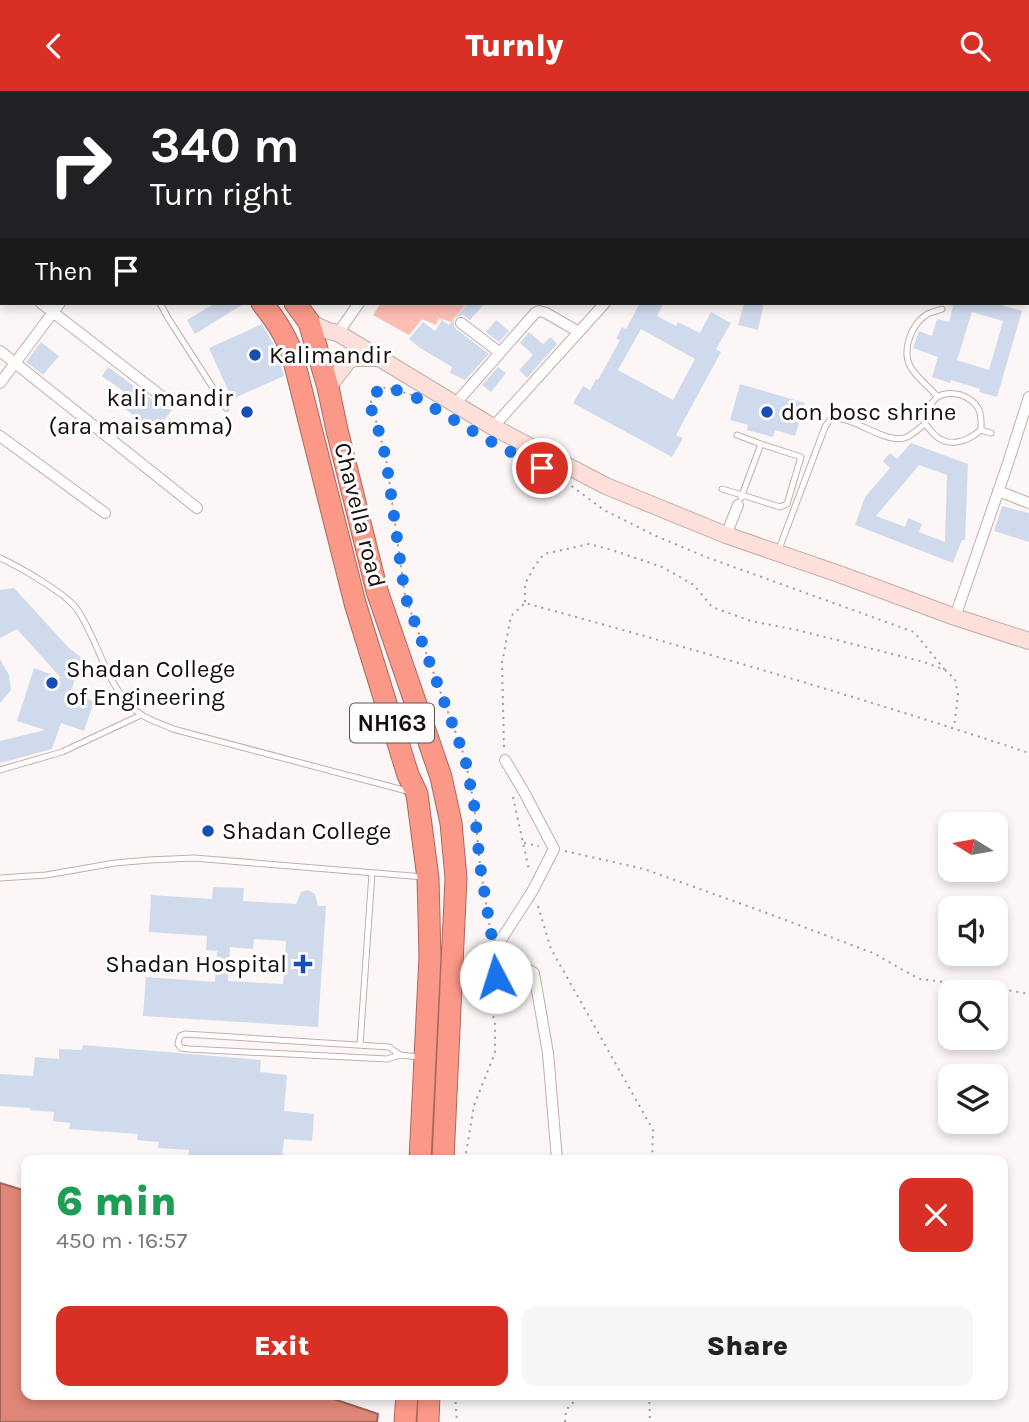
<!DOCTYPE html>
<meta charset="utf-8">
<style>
:root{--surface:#fff;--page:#f6f6f6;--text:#222;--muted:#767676;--accent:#d93025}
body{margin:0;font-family:Karla,sans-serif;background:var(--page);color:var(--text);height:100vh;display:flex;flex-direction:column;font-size:26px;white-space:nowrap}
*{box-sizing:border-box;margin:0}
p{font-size:23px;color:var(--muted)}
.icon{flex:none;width:38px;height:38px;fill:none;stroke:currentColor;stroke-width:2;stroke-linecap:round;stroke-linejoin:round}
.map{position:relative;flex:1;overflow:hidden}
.sheet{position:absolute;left:21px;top:1064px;width:987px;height:245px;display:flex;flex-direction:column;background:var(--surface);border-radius:14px;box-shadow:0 4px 10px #0003}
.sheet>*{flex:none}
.top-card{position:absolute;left:0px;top:0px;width:1029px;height:214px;box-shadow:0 4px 10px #0003;background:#202124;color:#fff;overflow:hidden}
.needle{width:46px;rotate:281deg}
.buttons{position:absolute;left:938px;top:721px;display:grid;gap:14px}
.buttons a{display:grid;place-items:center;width:70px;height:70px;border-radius:14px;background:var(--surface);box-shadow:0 4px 10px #0003;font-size:35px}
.pin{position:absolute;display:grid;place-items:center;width:60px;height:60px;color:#fff;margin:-30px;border:4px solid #fff;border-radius:50%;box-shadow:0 2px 7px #0007}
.me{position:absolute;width:77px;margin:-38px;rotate:355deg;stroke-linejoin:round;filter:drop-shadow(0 0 5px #0008)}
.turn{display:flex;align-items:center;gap:24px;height:147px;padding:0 35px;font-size:32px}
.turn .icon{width:91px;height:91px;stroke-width:2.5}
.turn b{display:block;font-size:49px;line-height:60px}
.then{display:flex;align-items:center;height:66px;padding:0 35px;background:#0003;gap:14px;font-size:26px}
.round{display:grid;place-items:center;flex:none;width:74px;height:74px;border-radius:14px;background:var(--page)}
.summary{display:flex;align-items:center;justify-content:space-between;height:119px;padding:0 35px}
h1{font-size:42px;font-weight:800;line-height:52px;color:#1e9e55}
.action{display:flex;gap:14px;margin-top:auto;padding:14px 35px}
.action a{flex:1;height:80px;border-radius:14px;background:var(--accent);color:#fff;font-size:28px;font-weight:800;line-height:80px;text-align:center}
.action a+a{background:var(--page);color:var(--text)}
header{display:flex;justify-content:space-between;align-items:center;height:91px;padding:0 35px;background:var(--accent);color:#fff;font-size:32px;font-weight:800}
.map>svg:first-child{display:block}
</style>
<header><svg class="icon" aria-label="back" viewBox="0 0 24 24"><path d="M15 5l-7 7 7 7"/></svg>Turnly<svg class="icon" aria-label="search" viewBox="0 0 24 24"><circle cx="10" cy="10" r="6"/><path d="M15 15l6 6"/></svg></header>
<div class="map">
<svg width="1029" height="1331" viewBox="0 0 1029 1331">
<rect width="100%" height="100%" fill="#fcf7f6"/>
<path fill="#fcbeb3" d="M381,212H467L451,231L439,227L436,234L422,228L409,244L373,224Z"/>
<path fill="#de8677" stroke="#a26257" stroke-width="2" d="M0,1092L26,1100V1304H322L378,1323L377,1331H0Z"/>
<path fill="#d0daed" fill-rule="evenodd" d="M215,212H245L195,243L187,229Z
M468,212H485L470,229L463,224L459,225L454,228V234L456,238L489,263L465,289L450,282L452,276L420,257L409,248L423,231L435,240L442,229L449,234Z
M640,212H664L657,225L676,235L678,231L700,242L711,221L731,232L716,258L721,261L676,344L683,347L672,366L573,312L583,295L590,299L596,288L598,289L620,249L616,248L622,236L626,238ZM641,238L695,268L673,309L618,279Z
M744,212H764L758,239L738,234Z
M950,212H994L1022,220L997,306L979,301L980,298L951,289L950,292L932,286L938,266L913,257L919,240L932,245L937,228L949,231L953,215L950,214ZM972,221L1003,230L989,279L957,269Z
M496,229L509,240L499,251L486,241Z
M262,233L275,256L284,285L232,308L209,257Z
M529,241L543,253L551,246L557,253L527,287L519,279L533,264L520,252Z
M41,251L59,265L43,284L26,271Z
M108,276L164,317L172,319L155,341L115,310L123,300L102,285Z
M498,276L506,282L491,301L482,294Z
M740,293L805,312L795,345L775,339L773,346L747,339L748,334L730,329Z
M911,352L968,373L965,449H962L953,472L855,434L865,406L890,377L883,370L890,362L897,368ZM919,374L947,384L945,451L919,441L922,433L908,427L905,436L876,425Z
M1002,415L1029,422V451L994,440Z
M14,497L69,557L82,567L70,603L94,610L84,640L61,632L52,658L0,672V650L45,639L17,630L34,577L61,587L17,538L0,547V499Z
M0,568L9,584L11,599L0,612Z
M213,796L244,797L243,810L296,813L301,801L308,799L315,803L318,815H326L318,936L143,925L146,886L215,891L217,860L206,859L207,845L149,841L151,804L212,808ZM254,848L286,850L283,893L228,890L230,856L253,858Z
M83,954L261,969L260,981L287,984L284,1020L314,1023L312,1050L284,1048L282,1069H188L189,1059L158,1057L159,1051L137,1049L138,1043L69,1038L70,1032L53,1030L54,1021L30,1019V1017L0,1015V983L33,985L35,966L59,968V958L82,959Z"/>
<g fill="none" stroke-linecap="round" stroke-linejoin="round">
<g stroke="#c4ada9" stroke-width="7">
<path id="lane" d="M28,0L30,2
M160,212L168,227L226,317
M937,305C929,296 916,286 910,275C902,259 911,234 926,224C931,221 937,220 942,218
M925,333C929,337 933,343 937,346C952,357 969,349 981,339
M737,344L761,353
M761,353L801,366L787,413L780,416L742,404Z
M722,398L742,404L741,407
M779,458L825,336L829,330L833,327C855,326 888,355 907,346C913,343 919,337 925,333C928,311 937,298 961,304C967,306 975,311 978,317C982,323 981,332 981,339L991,342
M0,467C18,475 65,502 76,517C100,550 105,597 139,622C148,629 162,633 173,638L407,700
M0,679L62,661L141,624
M0,787L46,784L115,772L149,769L194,767L424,786
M360,954L372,782
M400,964L389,956L185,943L180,945L178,953L181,957L189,958L387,968L400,964L419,966"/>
</g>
<g stroke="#c4ada9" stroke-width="12">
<path id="street" d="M195,0L197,2
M324,0L326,2
M435,0L437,2
M548,0L550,2
M655,0L657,2
M728,0L730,2
M811,0L814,2
M938,0L940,2
M142,2L144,0
M518,2L519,0
M896,2L897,0
M0,58L2,61
M1027,68L1029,70
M1027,157L1029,159
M0,180L2,181
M41,212L169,311
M461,232L499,261
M338,242L359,212
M0,260L197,417
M0,292L60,212
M455,313L535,222L539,220L546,222L579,241
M493,336L605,212
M0,345L105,422
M998,400L1029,412
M726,444L738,414
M955,526L1007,375L1029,306
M505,669L524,701L554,758L533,799L494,860L534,882L548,962L557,1069"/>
</g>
<g stroke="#c4ada9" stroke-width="18">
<path id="secondary" d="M309,231L328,240L338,242L493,336L606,395L726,444L839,483L955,526L1029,550
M328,296L348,270L354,267H376"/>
</g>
<g stroke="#aa685d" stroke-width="23">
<path id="highway" d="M96,0L98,2
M129,0L130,2
M262,212C275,228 287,245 293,266L355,512L408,684L417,703L428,787L430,865L420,1069
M295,212L309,231L328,296L337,339L377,500L441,686L451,732L456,787L443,1069
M405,1331L407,1304
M428,1331L429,1304"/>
</g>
<path stroke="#a29c9b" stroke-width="2" stroke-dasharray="2 5" stroke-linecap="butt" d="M412,304L386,296L373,303L370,315L376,330L386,367L405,505L465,667L474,713L480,774L491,844
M566,391L604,419L656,445L706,466L914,541L945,579
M525,511V493L534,476L544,463L589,453L612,459L662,476L694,494L712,516L751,530L797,539L924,571L945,579L955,588L958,604L954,637
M504,656L502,572L511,525L525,512C694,558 863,607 1029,662
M513,706L529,779
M524,752L539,755
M565,760L644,778L764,821L873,862L919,888L996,897L1029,903
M538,815L551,858L653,1039L652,1069
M465,1069L474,1014L495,962V933L492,920L496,886L495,874
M455,1304L457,1331
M649,1304L650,1331
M565,1331L566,1319L580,1304"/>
<use href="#lane" stroke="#fff" stroke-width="5"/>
<use href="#street" stroke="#fff" stroke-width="10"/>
<use href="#secondary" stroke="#fee0db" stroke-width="16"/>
<use href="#highway" stroke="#fb9888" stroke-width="21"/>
</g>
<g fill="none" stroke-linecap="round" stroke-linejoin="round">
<path stroke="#1a73e8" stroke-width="12" stroke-dasharray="0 21.6" d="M496,886L494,860L480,774L474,713L465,667L405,505L386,367L376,330L370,315L373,303L386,296L412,304L486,348L542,377"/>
</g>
<g fill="#174db9" stroke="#fff" stroke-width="2.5">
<circle cx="255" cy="264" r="7"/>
<circle cx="247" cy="321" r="7"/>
<circle cx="767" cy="321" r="7"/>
<circle cx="52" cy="592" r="7"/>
<circle cx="208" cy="740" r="7"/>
<path d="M299.5 862.5h7v7h7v7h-7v7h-7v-7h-7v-7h7z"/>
</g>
<g text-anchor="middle" stroke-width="6" stroke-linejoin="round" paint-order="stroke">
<rect fill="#fff" stroke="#5b5655" stroke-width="2" x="350" y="612.5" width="84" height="39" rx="5"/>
<g font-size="23" font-weight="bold" fill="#150e0c">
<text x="392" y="640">NH163</text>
</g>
<g font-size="24" fill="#150e0c" stroke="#fff" text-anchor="start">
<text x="269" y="272">Kalimandir</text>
<text x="233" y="315" text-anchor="end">kali mandir<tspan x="233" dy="28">(ara maisamma)</tspan></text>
<text x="781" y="329">don bosc shrine</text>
<text x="66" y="586">Shadan College<tspan x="66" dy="28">of Engineering</tspan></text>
<text x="222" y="748">Shadan College</text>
<text x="287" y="881" text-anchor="end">Shadan Hospital</text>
</g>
<g font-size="24" fill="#150e0c" stroke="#fff">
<text transform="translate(360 424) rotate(76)" y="8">Chavella road</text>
</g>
</g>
</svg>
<div class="buttons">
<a><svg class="needle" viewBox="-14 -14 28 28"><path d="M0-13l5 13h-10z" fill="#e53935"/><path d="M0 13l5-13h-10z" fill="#767676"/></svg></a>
<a><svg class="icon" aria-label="sound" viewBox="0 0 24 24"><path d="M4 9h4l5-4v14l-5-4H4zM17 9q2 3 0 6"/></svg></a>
<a><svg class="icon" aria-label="search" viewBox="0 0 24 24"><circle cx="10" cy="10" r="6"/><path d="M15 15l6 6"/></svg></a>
<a><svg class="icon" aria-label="layers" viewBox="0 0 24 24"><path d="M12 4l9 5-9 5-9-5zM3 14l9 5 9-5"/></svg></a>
</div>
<div class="pin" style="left:542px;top:377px;background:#d93025"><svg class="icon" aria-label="arrive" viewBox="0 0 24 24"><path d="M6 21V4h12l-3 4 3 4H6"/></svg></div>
<svg class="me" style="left:496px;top:886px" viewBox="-20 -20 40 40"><circle r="19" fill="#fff"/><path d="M0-13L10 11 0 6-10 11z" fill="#1a73e8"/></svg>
<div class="top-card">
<div class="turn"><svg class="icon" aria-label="right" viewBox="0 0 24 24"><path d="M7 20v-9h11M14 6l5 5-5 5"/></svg><div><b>340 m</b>Turn right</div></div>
<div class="then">Then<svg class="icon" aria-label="arrive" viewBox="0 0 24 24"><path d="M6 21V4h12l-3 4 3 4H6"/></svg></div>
</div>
<section class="sheet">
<div class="summary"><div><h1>6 min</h1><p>450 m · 16:57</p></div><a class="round" style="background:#d93025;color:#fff"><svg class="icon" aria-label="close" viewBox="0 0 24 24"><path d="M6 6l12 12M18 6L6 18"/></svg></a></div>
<div class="action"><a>Exit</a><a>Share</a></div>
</section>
</div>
